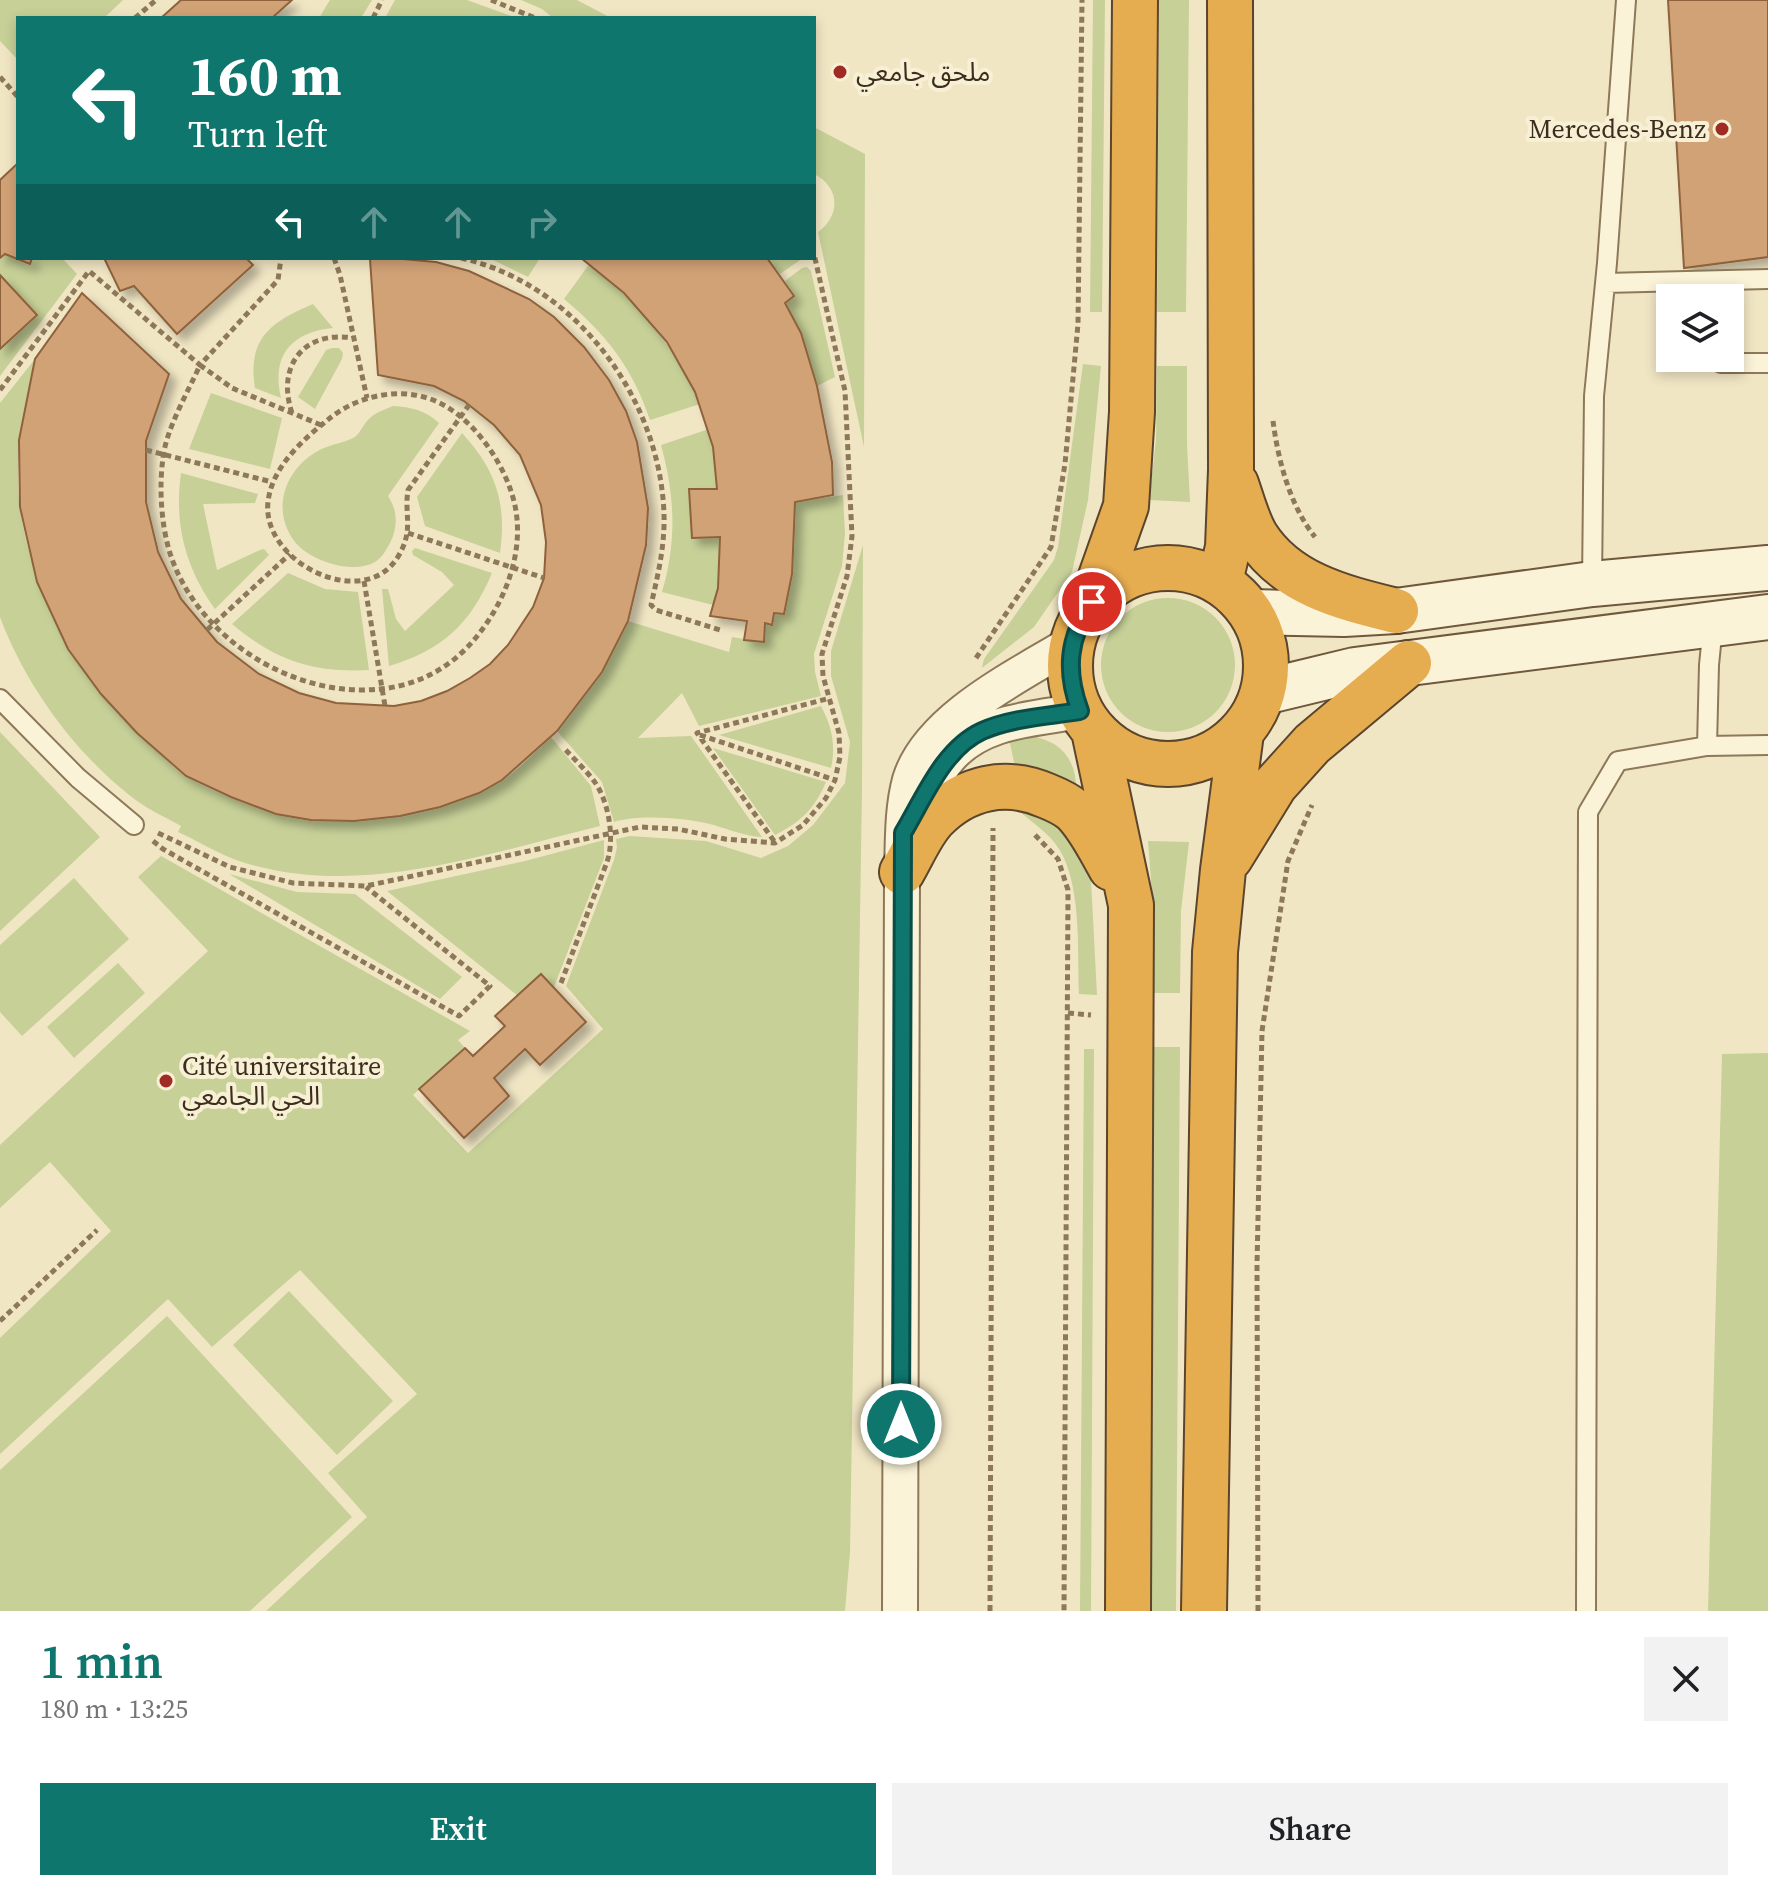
<!DOCTYPE html>
<meta charset="utf-8">
<style>
:root{--surface:#fff;--page:#f2f2f2;--text:#202124;--muted:#757577;--accent:#0f766e}
body{margin:0;font-family:"Source Serif 4","Noto Sans Arabic",serif;background:var(--page);color:var(--text);height:100vh;display:flex;flex-direction:column;font-size:30px;white-space:nowrap}
*{box-sizing:border-box;margin:0}
p{font-size:26px;color:var(--muted)}
.icon{flex:none;width:44px;height:44px;fill:none;stroke:currentColor;stroke-width:2;stroke-linecap:round;stroke-linejoin:round}
.map{position:relative;height:1611px;overflow:hidden}
.details{display:flex;flex-direction:column;background:var(--surface);flex:1}
.details>*{flex:none}
.banner{position:absolute;left:16px;top:16px;width:800px;height:244px;border-radius:0px;box-shadow:0 4px 12px #0003;background:#0f766e;color:#fff;overflow:hidden}
.buttons{position:absolute;left:1656px;top:284px;display:grid;gap:16px}
.buttons a{display:grid;place-items:center;width:88px;height:88px;border-radius:0px;background:var(--surface);box-shadow:0 4px 12px #0003;font-size:40px}
.pin{position:absolute;display:grid;place-items:center;width:68px;height:68px;color:#fff;margin:-34px;border:4px solid #fff;border-radius:50%;box-shadow:0 2px 8px #0007}
.me{position:absolute;width:88px;margin:-44px;rotate:0deg;stroke-linejoin:round;filter:drop-shadow(0 0 6px #0008)}
.turn{display:flex;align-items:center;gap:28px;height:168px;padding:0 40px;font-size:36px}
.turn .icon{width:104px;height:104px;stroke-width:2.5}
.turn b{display:block;font-size:56px;line-height:68px}
.lanes{display:flex;align-items:center;height:76px;padding:0 40px;background:#0003;justify-content:center;gap:40px;direction:ltr}
.lanes .off{opacity:.35}
.round{display:grid;place-items:center;flex:none;width:84px;height:84px;border-radius:0px;background:var(--page)}
.head{display:flex;align-items:center;justify-content:space-between;height:136px;padding:0 40px}
h1{font-size:48px;font-weight:600;line-height:60px;color:var(--accent)}
.primary-button{display:flex;gap:16px;margin-top:auto;padding:16px 40px}
.primary-button a{flex:1;height:92px;border-radius:0px;background:var(--accent);color:#fff;font-size:32px;font-weight:600;line-height:92px;text-align:center}
.primary-button a+a{background:var(--page);color:var(--text)}
.map>svg:first-child{display:block}
</style>
<div class="map">
<svg width="1768" height="1611" viewBox="0 0 1768 1611">
<defs>
<filter id="shadow"><feDropShadow dx="7" dy="7" stdDeviation="4" flood-color="#0004"/></filter>
</defs>
<rect width="100%" height="100%" fill="#f1e6c4"/>
<path fill="#c6d097" d="M0,0H123L104,18H18V60L0,41Z
M330,0H372L361,18H319Z
M395,0H467L517,18H385Z
M521,0H577L611,18H553L542,9Z
M1093,0H1105L1102,312H1090Z
M1159,0H1189L1186,312H1157Z
M814,127L865,154L864,447L818,232C841,215 840,187 814,174Z
M5,254L30,264L32,258H62L77,274L0,376V349L37,315L0,275V258Z
M489,258H540L528,277Z
M767,258H803L780,274Z
M590,263C636,303 677,347 700,404L650,420C632,367 607,335 564,299Z
M807,267L811,271L835,377L817,386L801,333L785,303L794,296L785,281L802,268Z
M313,304L333,328C292,332 271,355 281,398L255,388C247,338 271,322 313,304Z
M332,348H339L343,353L342,359L315,409L298,397L326,350Z
M35,359C25,408 13,458 20,509C34,602 82,684 152,746C164,757 175,770 189,778C249,811 312,826 380,818C421,814 466,803 501,781C519,770 535,752 551,737L591,786L600,826C484,854 358,900 239,861C218,854 198,841 178,832L181,826C163,816 143,807 128,794C72,749 25,684 0,617V403Z
M1083,364L1101,366L1088,500L1072,572L1034,627L982,668L984,659L1054,560L1058,547Z
M1157,366H1187V444L1190,502L1149,500L1156,440Z
M211,393L282,418L270,469L189,449Z
M393,406C411,407 425,410 439,423L388,496C398,511 398,527 390,543C386,550 382,558 375,562C353,575 310,561 295,542C271,511 284,471 316,452C327,445 339,444 351,439C360,435 360,429 367,421C374,413 383,410 393,406Z
M709,429L713,447L717,489H690L693,537H720L718,588L713,605L662,592C677,541 675,496 661,445Z
M462,433C496,470 507,503 500,553L425,526L417,497Z
M181,473L258,494L255,503L203,504L217,570L260,550L264,549L269,555L215,609C185,567 174,524 181,473Z
M843,495L845,534L842,566L814,654L815,672L821,696L699,726L682,693L638,738L691,736L762,837C745,836 730,830 714,825C688,818 639,814 614,822L602,782L557,731L602,672L628,621L729,652L732,637L763,642L765,623L772,624L774,613L784,614L792,574L795,502Z
M863,545L862,790L850,1552L845,1611H266L367,1517L328,1473L417,1394L300,1270L212,1347L168,1299L0,1454V1338L111,1231L50,1162L0,1208V1145L208,951L138,877L161,856L470,1031L458,1040L465,1048L413,1095L468,1153L603,1029L566,986L614,860L617,847L616,839L630,836L706,841L761,858L788,846L813,825L845,783L850,742L831,676V651Z
M415,548L492,573C470,625 442,650 389,666L382,589H388L396,619L405,631L454,585L442,572L413,555L412,551Z
M288,573L325,589L358,592L369,670C312,673 275,660 232,624Z
M1101 665a67 67 0 1 1 134 0a67 67 0 1 1-134 0Z
M821,706C832,727 836,745 831,768L719,735Z
M0,732L100,837L0,931Z
M1029,736C1062,740 1078,761 1076,794L1016,771L1009,739Z
M713,748L826,782C815,808 801,822 775,835Z
M1008,800L1056,814L1087,858L1091,880L1097,995L1079,994C1077,951 1083,877 1054,842C1041,826 1022,816 1008,800Z
M604,840V858L554,987L541,974L518,996L387,891L525,861Z
M1148,841L1189,842L1181,911L1180,993H1153V907Z
M229,874L297,892L355,894L462,977L440,999Z
M74,878L129,939L22,1036L0,1012V945Z
M118,963L145,993L74,1058L47,1027Z
M1153,1047H1180L1176,1611H1148Z
M1084,1049H1094L1091,1611H1080Z
M1768,1053V1611H1708L1722,1054Z
M289,1291L393,1401L337,1455L233,1345Z
M167,1316L352,1517L250,1611H0V1470Z"/>
<path fill="#d2a277" stroke="#8e623d" stroke-width="2" filter="url(#shadow)" d="M181,0H292L272,18H161Z
M1668,0H1768V257L1684,268Z
M18,163V258H32L30,264L5,254L0,258V180Z
M104,258H246L253,265L177,334L134,286L120,291Z
M581,258H767L794,296L785,303L801,333L817,386L832,462L833,495L795,502L792,574L784,614L774,613L772,625L765,623L764,642L744,640L747,621L710,616L718,588L720,537L692,538L689,489H717L713,447L695,392L667,342L624,293Z
M370,259H403L436,262L469,271L529,299L554,317L584,347L609,380L626,411L637,442L648,508L646,545L628,621L602,672L557,731L502,780L479,793L440,807L400,816L354,821L311,820L276,814L231,797L186,776L137,733L101,694L68,649L37,582L20,507L19,440L35,359L82,293L169,374L146,441V502L158,552L181,599L217,642L259,674L299,693L336,703L394,706L421,701L447,691L470,678L490,664L508,645L533,607L544,578L546,542L541,505L520,455L494,425L464,401L434,386L378,375Z
M0,275L37,315L0,349Z
M541,974L586,1022L540,1065L525,1049L494,1078L509,1096L464,1138L419,1089L465,1048L473,1056L505,1026L495,1016Z"/>
<g fill="none" stroke-linecap="round" stroke-linejoin="round">
<g stroke="#8d7859" stroke-width="22">
<path id="lane" d="M1605,283L1768,279
M1713,358L1721,363H1768
M1592,584L1594,396L1607,263L1626,0
M1713,625L1709,665L1707,746L1768,745
M0,699L78,778L134,825
M1586,1611L1588,812L1618,761L1707,746"/>
</g>
<g stroke="#8d7859" stroke-width="38">
<path id="street" d="M915,812C926,795 935,774 948,759C980,720 1034,719 1080,711
M900,1611L902,872C903,842 902,809 910,780C929,718 1020,675 1072,643"/>
</g>
<g stroke="#6f583c" stroke-width="48">
<path id="secondary" d="M1251,612L1344,614L1396,611L1592,584L1768,568
M1264,692L1355,670L1768,617"/>
</g>
<g stroke="#5b452d" stroke-width="48">
<path id="highway" d="M1236,484C1242,501 1247,521 1256,536C1287,585 1344,598 1396,611
M1070 666a98 98 0 1 1 196 0a98 98 0 1 1-196 0Z
M1220,582L1228,547L1231,470L1230,0
M1092,602L1126,506L1132,412L1135,0
M1094,731L1131,905L1128,1611
M1230,858L1275,785L1312,744L1409,663
M902,872C912,855 921,833 934,819C965,787 1006,778 1047,796C1057,800 1066,804 1074,811C1090,827 1100,849 1111,868
M1204,1611L1215,952L1223,870L1241,733"/>
</g>
<path stroke="#8d7859" stroke-width="5" stroke-dasharray="6 4" stroke-linecap="butt" d="M491,0L535,18
M135,18L156,0
M373,18L382,0
M0,77L18,97
M334,258L340,275L367,398
M461,258C576,284 660,398 664,514C665,545 658,575 651,605L656,610L720,630
M0,390L89,271L200,365L278,280L281,258
M292,413C276,366 304,330 353,338
M1273,421C1278,460 1290,506 1315,537
M321,425L232,388L200,365C188,392 166,429 163,458C159,486 161,522 169,550C193,631 280,690 362,690C409,690 449,672 478,635C505,601 523,555 516,511C509,467 470,409 424,397C392,388 355,398 330,418C304,439 272,466 268,502C261,563 366,614 399,555C414,529 404,515 408,490L469,405
M146,450L272,482
M408,533L544,578
M364,581L385,706
M207,630L290,554
M976,658L1051,547L1065,464L1078,324L1082,0
M700,735L835,780
M158,833L230,867L293,883L366,886L640,827L678,829L725,839L775,843L803,825L826,798L835,780L840,757L839,733L823,676L822,654L847,576L852,536L845,391L814,254
M1035,835L1058,859L1068,890L1064,1611
M153,841L163,849L459,1016L490,986L366,887
M774,841L697,733L830,698
M561,983L607,862C615,839 609,801 594,781C585,769 573,758 563,747
M1068,1013L1091,1015
M0,1321L97,1230
M990,1611L993,828
M1258,1611L1257,1265L1262,1031L1288,861L1312,805"/>
<use href="#lane" stroke="#fbf3d8" stroke-width="18"/>
<use href="#street" stroke="#fbf3d8" stroke-width="34"/>
<use href="#secondary" stroke="#fbf3d8" stroke-width="44"/>
<use href="#highway" stroke="#e5ac50" stroke-width="44"/>
</g>
<g fill="none" stroke-linecap="round" stroke-linejoin="round">
<g stroke="#0a4d48" stroke-width="20">
<path id="route" d="M901,1424L903,833C924,798 943,749 982,731C1011,718 1049,716 1080,711C1065,671 1068,638 1092,602"/>
</g>
<use href="#route" stroke="#0f766e" stroke-width="14"/>
</g>
<g fill="#a02b25" stroke="#f8f0d4" stroke-width="3">
<circle cx="840" cy="72" r="8"/>
<circle cx="1722" cy="129" r="8"/>
<circle cx="166" cy="1081" r="8"/>
</g>
<g text-anchor="middle" stroke-width="8" stroke-linejoin="round" paint-order="stroke">
<g font-size="26" fill="#3c2e1e" stroke="#f8f0d4" text-anchor="start">
<text x="856" y="81">ملحق جامعي</text>
<text x="1706" y="138" text-anchor="end">Mercedes-Benz</text>
<text x="182" y="1075">Cité universitaire<tspan x="182" dy="30">الحي الجامعي</tspan></text>
</g>
</g>
</svg>
<div class="buttons">
<a><svg class="icon" aria-label="layers" viewBox="0 0 24 24"><path d="M12 4l9 5-9 5-9-5zM3 14l9 5 9-5"/></svg></a>
</div>
<div class="pin" style="left:1092px;top:602px;background:#d93025"><svg class="icon" aria-label="arrive" viewBox="0 0 24 24"><path d="M6 21V4h12l-3 4 3 4H6"/></svg></div>
<svg class="me" style="left:901px;top:1424px" viewBox="-20 -20 40 40"><circle r="17" fill="#0f766e" stroke="#fff" stroke-width="3"/><path d="M0-11L8 9 0 5-8 9z" fill="#fff"/></svg>
<div class="banner">
<div class="turn"><svg class="icon" aria-label="left" viewBox="0 0 24 24"><path d="M17 20v-9H6M10 6l-5 5 5 5"/></svg><div><b>160 m</b>Turn left</div></div>
<div class="lanes"><svg class="icon" aria-label="left" viewBox="0 0 24 24"><path d="M17 20v-9H6M10 6l-5 5 5 5"/></svg><svg class="icon off" aria-label="ahead" viewBox="0 0 24 24"><path d="M12 20V5M6 11l6-6 6 6"/></svg><svg class="icon off" aria-label="ahead" viewBox="0 0 24 24"><path d="M12 20V5M6 11l6-6 6 6"/></svg><svg class="icon off" aria-label="right" viewBox="0 0 24 24"><path d="M7 20v-9h11M14 6l5 5-5 5"/></svg></div>
</div>
</div>
<section class="details">
<div class="head"><div><h1>1 min</h1><p>180 m · 13:25</p></div><a class="round"><svg class="icon" aria-label="close" viewBox="0 0 24 24"><path d="M6 6l12 12M18 6L6 18"/></svg></a></div>
<div class="primary-button"><a>Exit</a><a>Share</a></div>
</section>
